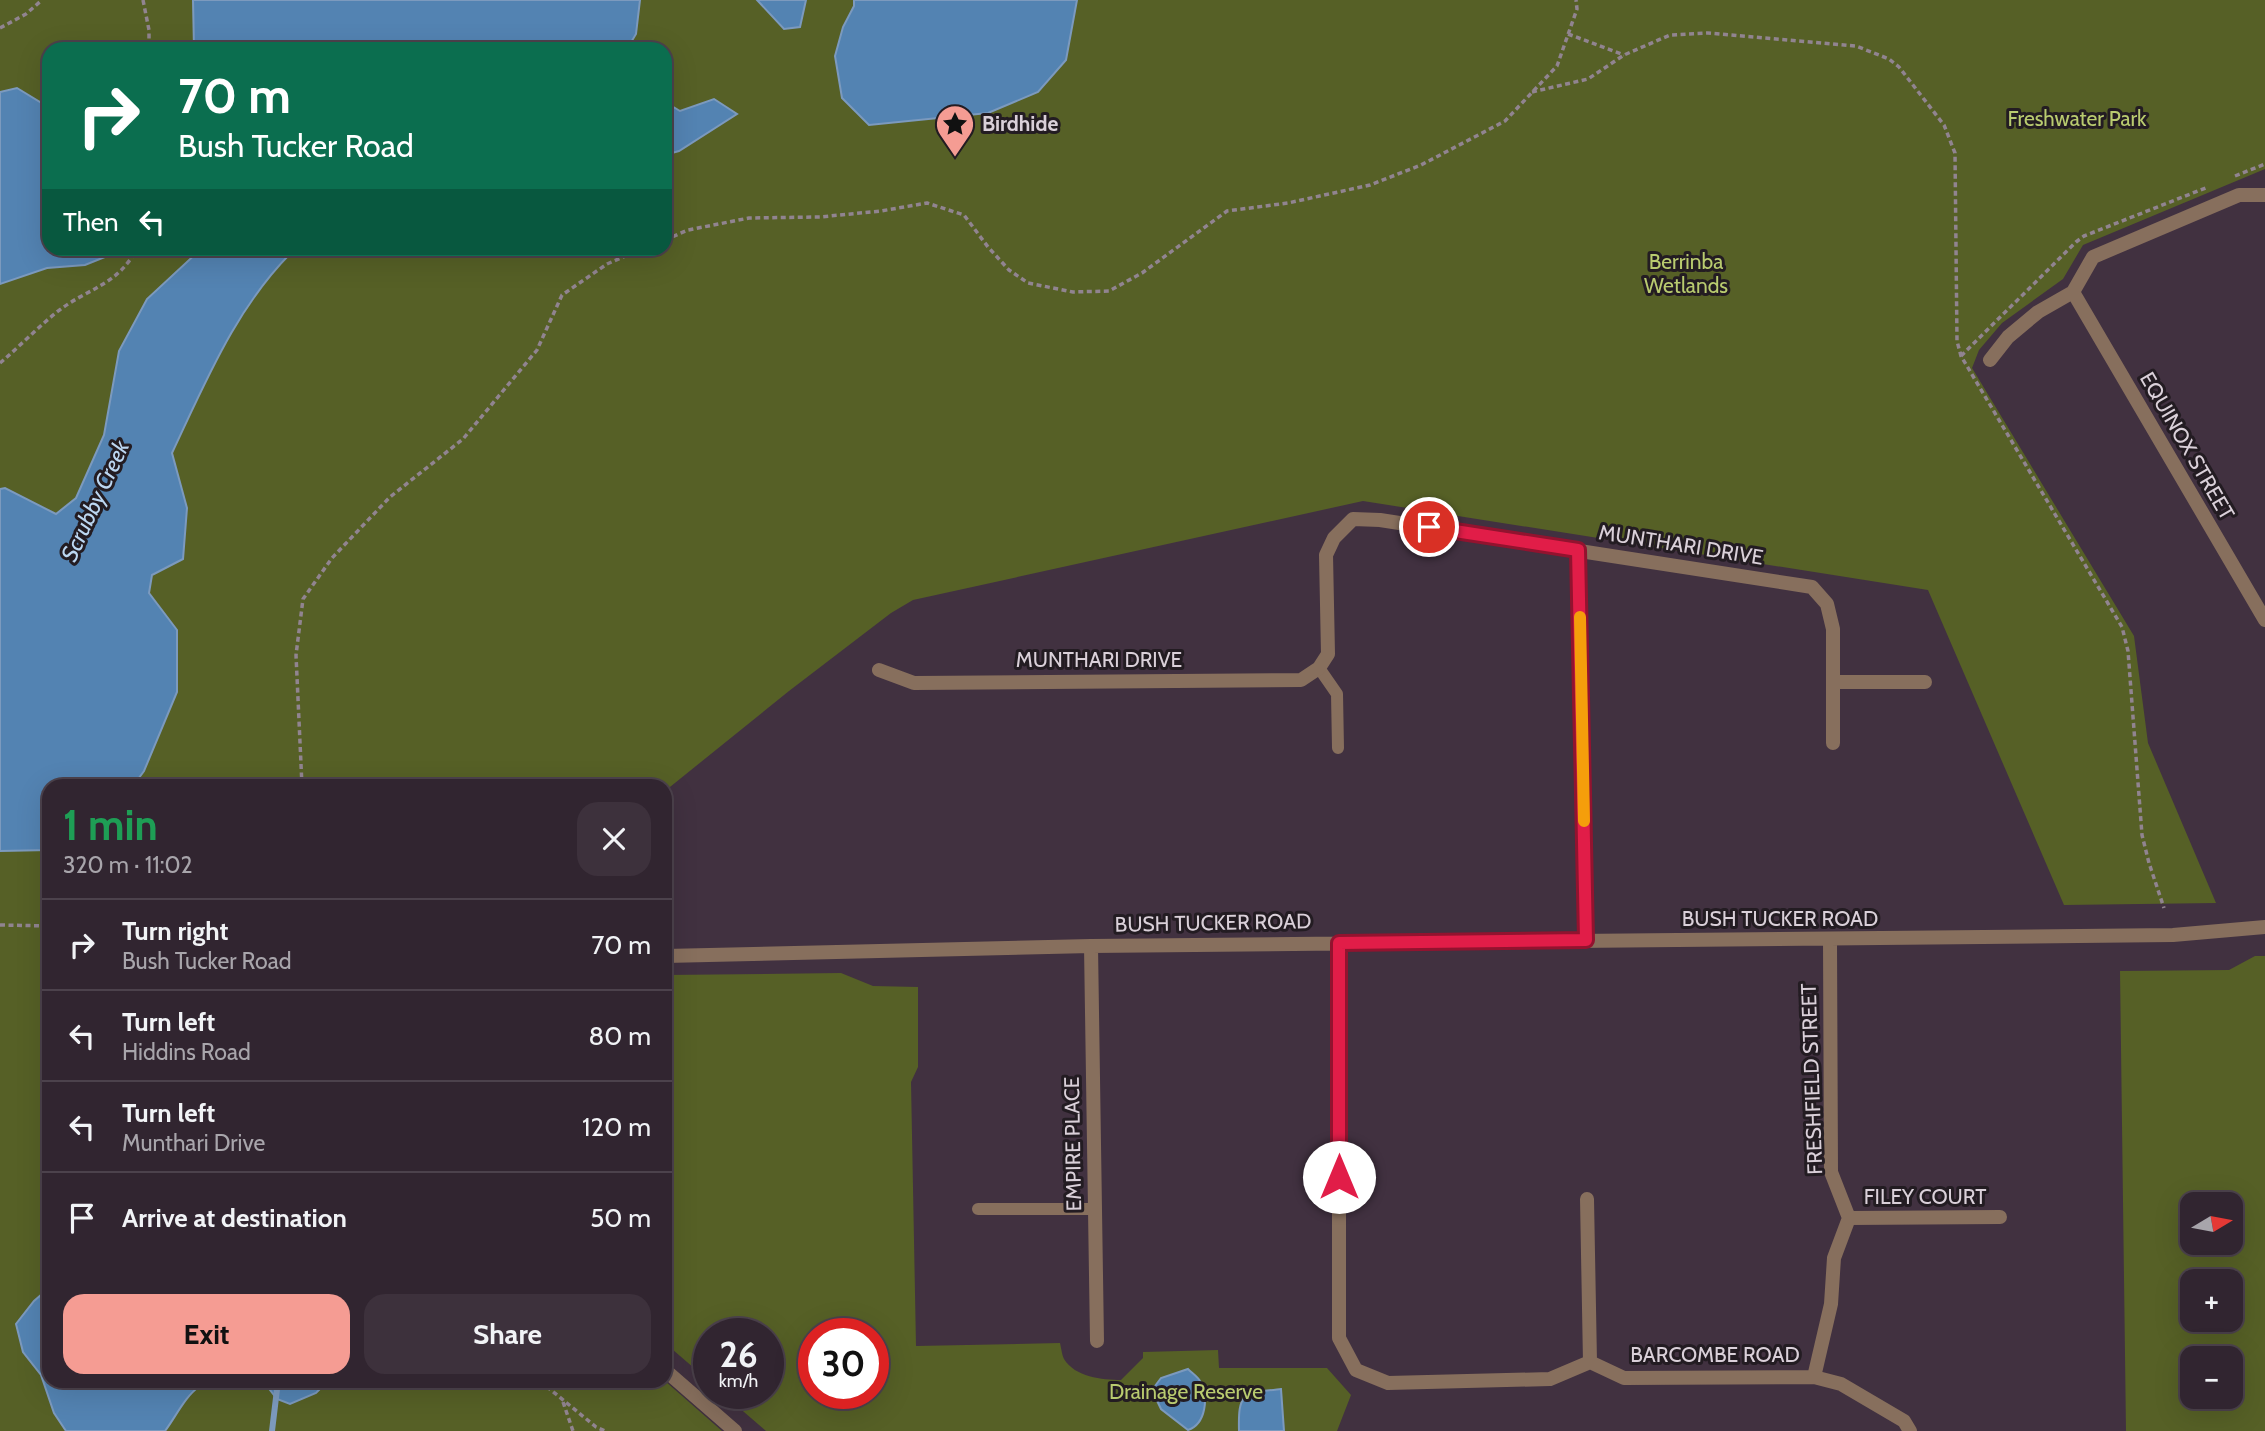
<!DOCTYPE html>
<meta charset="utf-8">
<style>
:root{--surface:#312530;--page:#3d313c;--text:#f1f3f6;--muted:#a8a5ab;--line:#4c424c;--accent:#f59c93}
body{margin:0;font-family:Cabin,sans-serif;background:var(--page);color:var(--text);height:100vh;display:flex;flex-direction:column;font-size:26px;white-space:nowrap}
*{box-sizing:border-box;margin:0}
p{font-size:23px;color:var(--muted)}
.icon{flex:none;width:38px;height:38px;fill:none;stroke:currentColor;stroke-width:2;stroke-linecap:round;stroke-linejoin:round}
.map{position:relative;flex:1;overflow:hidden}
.sheet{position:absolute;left:42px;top:779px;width:630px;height:609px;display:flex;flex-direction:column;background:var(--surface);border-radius:21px;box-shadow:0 7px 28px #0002,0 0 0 2px var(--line)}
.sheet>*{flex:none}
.top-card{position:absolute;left:42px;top:42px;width:630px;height:214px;border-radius:21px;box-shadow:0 7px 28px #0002,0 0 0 2px var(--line);background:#0b6e4f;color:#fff;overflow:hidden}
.needle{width:46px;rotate:80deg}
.controls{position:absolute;left:2180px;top:1192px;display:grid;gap:14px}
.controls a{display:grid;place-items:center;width:63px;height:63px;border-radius:14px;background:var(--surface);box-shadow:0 7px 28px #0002,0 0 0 2px var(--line);font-size:35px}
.speed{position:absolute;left:693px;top:1318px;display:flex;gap:14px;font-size:35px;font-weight:700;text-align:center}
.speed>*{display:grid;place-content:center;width:91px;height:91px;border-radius:50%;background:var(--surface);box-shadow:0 7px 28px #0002,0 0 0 2px var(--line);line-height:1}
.speed small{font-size:18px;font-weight:400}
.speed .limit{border:10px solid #d22;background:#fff;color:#111}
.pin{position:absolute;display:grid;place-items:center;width:60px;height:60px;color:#fff;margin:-30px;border:4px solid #fff;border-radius:50%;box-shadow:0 2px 7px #0007}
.me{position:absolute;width:77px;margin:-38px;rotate:0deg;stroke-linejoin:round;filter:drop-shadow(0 0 5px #0008)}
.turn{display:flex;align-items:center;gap:24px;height:147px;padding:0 21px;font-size:32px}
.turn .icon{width:91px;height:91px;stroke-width:2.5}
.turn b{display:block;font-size:49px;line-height:60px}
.then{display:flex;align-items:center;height:66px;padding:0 21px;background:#0003;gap:14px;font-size:26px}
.round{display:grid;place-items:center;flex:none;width:74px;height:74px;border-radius:21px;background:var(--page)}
.head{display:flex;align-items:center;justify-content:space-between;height:119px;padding:0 21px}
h1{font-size:42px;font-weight:700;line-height:52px;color:#1e9e55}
.action{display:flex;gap:14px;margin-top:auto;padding:14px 21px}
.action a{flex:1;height:80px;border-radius:21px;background:var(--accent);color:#111;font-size:28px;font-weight:700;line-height:80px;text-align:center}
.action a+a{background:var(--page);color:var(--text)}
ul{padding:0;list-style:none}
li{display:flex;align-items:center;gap:21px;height:91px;padding:0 21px;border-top:2px solid var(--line)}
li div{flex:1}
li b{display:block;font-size:26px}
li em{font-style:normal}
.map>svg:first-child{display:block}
</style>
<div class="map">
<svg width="2265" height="1431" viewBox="0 0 2265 1431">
<rect width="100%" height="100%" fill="#413140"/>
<path fill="#566026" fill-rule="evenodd" d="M0,0H193L194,49H49V128L43,104L17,88L0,92Z
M640,0H757L784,29L800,27L806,0H854V6L843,27L1066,60L1077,0H2265V169L2083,245L2063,279L2002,323L1979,350L1972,368L2134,636L2148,743L2216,903L2064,905L1928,590L1363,501L913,600L891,613L789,691L665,791V786H133L144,771L177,692V630L149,594L152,575L187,508L172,453C206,381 237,305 295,249L462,248L463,251L494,254L517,248H665V155L679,151L737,114L714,99L680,111L665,102V49H627L636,34Z
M112,249H201L119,351L104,434L76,498L57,514L5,488L0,489V284L47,268L85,265L110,255Z
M49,850V1288L34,1301L23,1352L41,1375L54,1413L66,1431H0V851Z
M2255,956H2265V1431H2126L2120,971L2229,970ZM2193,1204H2231V1242H2193ZM2193,1281H2231V1320H2193ZM2193,1358H2231V1396H2193Z
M841,973L873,986L918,987V1067L911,1082L916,1346L1060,1343C1061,1347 1062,1355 1064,1359C1075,1377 1102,1380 1121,1380L1143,1358V1352L1218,1350L1219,1368H1327L1351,1395L1337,1431H766L722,1393H768V1334H709V1381L665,1343V975ZM814,1334H873V1393H814Z
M225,1381H263L277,1399L316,1393L328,1381H665L722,1431H165C175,1418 186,1395 199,1387C207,1382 216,1386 225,1381Z"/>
<path fill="#5383b2" stroke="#7c9abe" stroke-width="2" d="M193,0H640L636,34L627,49H194Z
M757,0H806L800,27L784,29Z
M854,0H1077L1066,60L1038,92L988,113L869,125L842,98L835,56L843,27L854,6Z
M17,88L43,104L49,128V248L112,249L110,255L85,265L47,268L0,284V92Z
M714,99L737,114L679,151L665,155V102L680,111Z
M201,249H295C237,305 206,381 172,453L187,508L183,559L152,575L149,593L177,630V692L144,771L133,786H49V850L0,851V489L5,488L56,514L76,498L104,435L119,351L147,299Z
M49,1288V1381H225C216,1386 207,1382 199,1387C186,1395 175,1418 165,1431H66L54,1413L41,1375L23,1352L16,1324L34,1301Z
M1188,1369C1192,1373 1198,1377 1200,1381C1209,1397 1206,1424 1188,1430L1161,1409L1152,1390L1161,1378Z
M263,1381H328L316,1393L290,1404L277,1399Z
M1281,1389L1284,1431H1239C1238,1392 1243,1393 1281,1389Z"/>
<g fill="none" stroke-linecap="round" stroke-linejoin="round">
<path stroke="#7c9abe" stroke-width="6" d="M272,1431L278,1381"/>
<path stroke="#918490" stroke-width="3.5" stroke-dasharray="5 3.5" stroke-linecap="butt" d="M143,0L149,30V49
M0,28L26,14L42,0
M1568,34L1624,55
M1532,92L1588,79L1624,55L1670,35L1708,33L1856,46L1889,59L1899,67L1944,125L1955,153L1957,341L1961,356L2122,627L2128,651L2142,835L2149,863L2164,908
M2235,176L2265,164
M665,240L688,230L749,218L820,217L881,211L927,203L964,215L988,247L1009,270L1028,283L1073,292L1109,291L1142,273L1227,211L1288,203L1370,185L1421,165L1505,121L1557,66L1577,9L1576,0
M1961,356L2076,242L2084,236L2208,187
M0,363C19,347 37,328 57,312C87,288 118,286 137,248
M302,786L296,655L303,599L332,558L390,497L463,439L537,350L562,295L607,264L644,248
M0,925L49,926
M540,1381L596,1427L605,1431
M563,1402L573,1431"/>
<path stroke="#876f5d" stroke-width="12" d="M1319,668L1337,694L1338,748
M978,1209H1095"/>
<path stroke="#876f5d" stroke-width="14" d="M2073,292L2265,620
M1990,360L2008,337L2038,312L2073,292L2093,257L2239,195H2265
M1579,550L1586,940
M879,670L914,683L1301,680L1319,668L1328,654L1326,555L1334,538L1353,519L1380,520L1812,587L1827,604L1833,629V743
M1833,682H1925
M1339,943V1338L1356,1370L1388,1383L1550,1379L1590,1362L1624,1378L1814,1377L1841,1384L1904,1421L1910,1431
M1091,946L1097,1341
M665,956L1091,946L2173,935L2265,927
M1587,1199L1590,1362
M1849,1218L2000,1217
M665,1370L735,1431
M1814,1377L1831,1304L1834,1258L1849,1218L1831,1172L1830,940"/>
</g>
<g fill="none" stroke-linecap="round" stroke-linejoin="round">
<g stroke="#92132f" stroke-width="18">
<path id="route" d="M1339,1177V943L1586,940L1578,550L1429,527"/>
</g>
<use href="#route" stroke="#e11d48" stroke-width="12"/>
<path stroke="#f59e0b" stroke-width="12" d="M1580,617L1584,821"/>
</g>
<defs>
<g id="sight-pin" transform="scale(2.0125)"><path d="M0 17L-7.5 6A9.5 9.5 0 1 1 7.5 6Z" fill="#f59c93" stroke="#231c22"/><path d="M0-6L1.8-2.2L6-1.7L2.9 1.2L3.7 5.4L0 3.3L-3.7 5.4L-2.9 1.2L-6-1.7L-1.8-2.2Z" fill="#111"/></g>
</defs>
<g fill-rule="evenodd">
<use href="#sight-pin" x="955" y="124"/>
</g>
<g text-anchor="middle" stroke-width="6" stroke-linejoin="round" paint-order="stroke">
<g font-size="21" fill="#b9cb6f" stroke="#231c22">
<text x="2077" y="126">Freshwater Park</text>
<text x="1686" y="269">Berrinba<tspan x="1686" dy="24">Wetlands</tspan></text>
<text x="1186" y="1399">Drainage Reserve</text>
</g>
<g font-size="21" font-weight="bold" fill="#dad0d9" stroke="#231c22" text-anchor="start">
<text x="982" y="131">Birdhide</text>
</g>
<g font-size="21" fill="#dad0d9" stroke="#231c22">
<text transform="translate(2187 446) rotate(60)" y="7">EQUINOX STREET</text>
<text transform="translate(1681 545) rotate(9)" y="7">MUNTHARI DRIVE</text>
<text x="1099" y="667">MUNTHARI DRIVE</text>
<text x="1780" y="926">BUSH TUCKER ROAD</text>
<text transform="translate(1213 923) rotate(-1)" y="7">BUSH TUCKER ROAD</text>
<text transform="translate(1812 1079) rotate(-92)" y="7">FRESHFIELD STREET</text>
<text transform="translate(1073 1144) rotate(-91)" y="7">EMPIRE PLACE</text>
<text x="1925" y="1204">FILEY COURT</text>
<text x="1715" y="1362">BARCOMBE ROAD</text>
</g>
<g font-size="23" font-style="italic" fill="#bcd7f2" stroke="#231c22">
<text transform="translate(95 501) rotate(-65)" y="8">Scrubby Creek</text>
</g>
</g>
</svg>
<div class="controls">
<a><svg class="needle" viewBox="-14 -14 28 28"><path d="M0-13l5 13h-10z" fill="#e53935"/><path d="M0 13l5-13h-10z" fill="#a8a5ab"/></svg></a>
<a>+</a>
<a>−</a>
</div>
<div class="speed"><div>26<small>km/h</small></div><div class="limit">30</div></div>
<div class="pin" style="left:1429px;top:527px;background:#d93025"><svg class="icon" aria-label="arrive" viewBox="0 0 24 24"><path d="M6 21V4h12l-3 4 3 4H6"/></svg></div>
<svg class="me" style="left:1339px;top:1177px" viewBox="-20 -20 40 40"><circle r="19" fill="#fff"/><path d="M0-13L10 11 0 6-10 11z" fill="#e11d48"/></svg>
<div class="top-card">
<div class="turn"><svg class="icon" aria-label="right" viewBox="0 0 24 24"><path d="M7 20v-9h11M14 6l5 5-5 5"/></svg><div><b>70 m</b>Bush Tucker Road</div></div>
<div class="then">Then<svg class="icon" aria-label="left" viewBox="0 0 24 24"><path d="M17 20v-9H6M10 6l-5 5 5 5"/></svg></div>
</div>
<section class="sheet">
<div class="head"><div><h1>1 min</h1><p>320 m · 11:02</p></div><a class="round"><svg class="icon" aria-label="close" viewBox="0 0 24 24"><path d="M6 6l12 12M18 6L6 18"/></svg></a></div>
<ul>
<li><svg class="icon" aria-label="right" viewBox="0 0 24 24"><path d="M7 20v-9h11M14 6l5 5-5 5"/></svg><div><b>Turn right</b><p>Bush Tucker Road</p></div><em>70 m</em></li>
<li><svg class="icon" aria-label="left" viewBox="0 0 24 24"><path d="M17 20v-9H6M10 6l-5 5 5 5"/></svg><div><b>Turn left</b><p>Hiddins Road</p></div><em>80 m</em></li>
<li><svg class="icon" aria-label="left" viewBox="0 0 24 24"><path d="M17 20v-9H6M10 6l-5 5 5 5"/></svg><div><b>Turn left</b><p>Munthari Drive</p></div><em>120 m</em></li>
<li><svg class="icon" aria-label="arrive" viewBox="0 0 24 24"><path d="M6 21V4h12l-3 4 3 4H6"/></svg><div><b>Arrive at destination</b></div><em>50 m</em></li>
</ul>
<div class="action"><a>Exit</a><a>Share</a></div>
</section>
</div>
